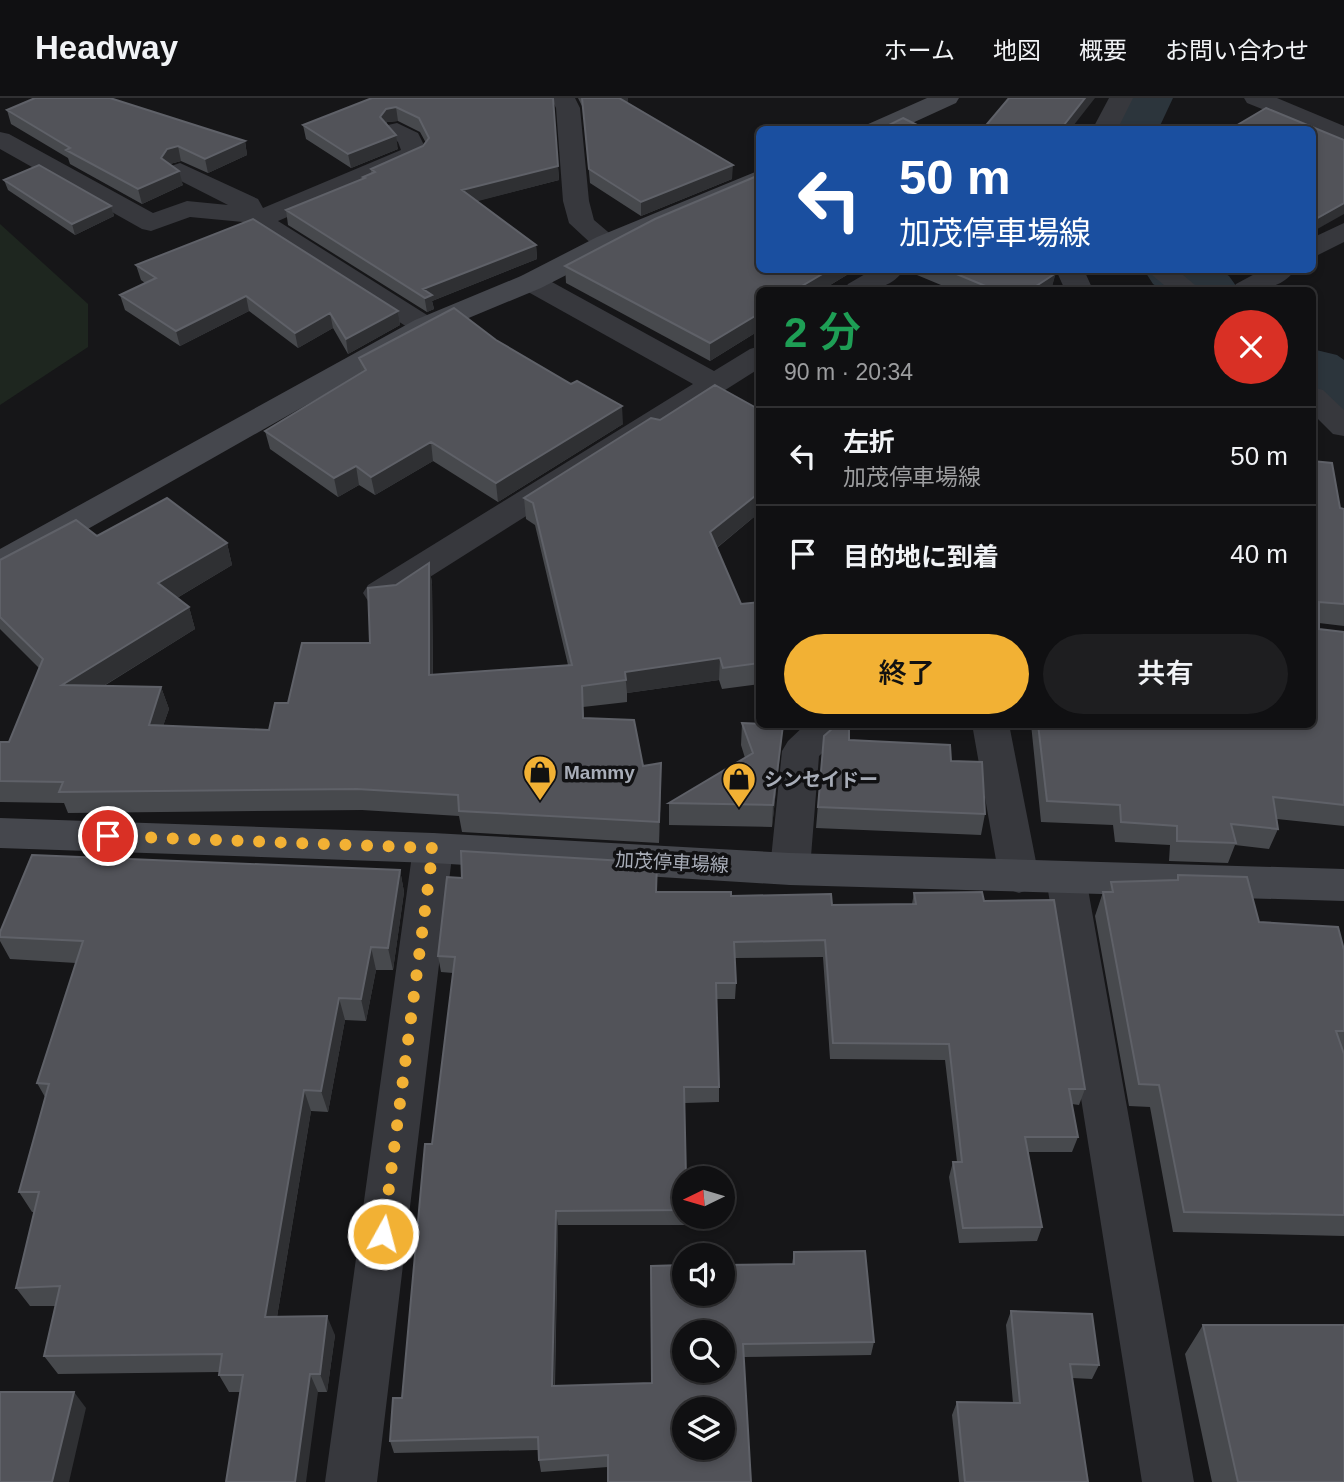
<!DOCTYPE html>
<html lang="ja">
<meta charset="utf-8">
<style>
:root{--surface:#101012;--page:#1e1e20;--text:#f1f3f6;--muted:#9c9d9f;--line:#303032;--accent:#f2b134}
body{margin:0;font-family:Helvetica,"Noto Sans JP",sans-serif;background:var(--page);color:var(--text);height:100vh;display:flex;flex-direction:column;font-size:26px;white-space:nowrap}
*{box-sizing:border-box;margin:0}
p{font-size:23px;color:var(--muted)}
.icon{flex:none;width:38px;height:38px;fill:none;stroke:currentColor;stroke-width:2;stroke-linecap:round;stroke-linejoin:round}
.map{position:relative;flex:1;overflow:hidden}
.sheet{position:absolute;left:756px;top:189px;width:560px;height:441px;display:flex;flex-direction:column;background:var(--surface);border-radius:10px;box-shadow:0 4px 10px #0003,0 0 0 2px var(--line)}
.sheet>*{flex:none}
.top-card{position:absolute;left:756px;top:28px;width:560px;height:147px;border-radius:10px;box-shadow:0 4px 10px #0003,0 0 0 2px var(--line);background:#1a4fa0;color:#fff;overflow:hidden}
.needle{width:46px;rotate:265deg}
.buttons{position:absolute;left:672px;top:1068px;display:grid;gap:14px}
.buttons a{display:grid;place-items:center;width:63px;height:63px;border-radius:50%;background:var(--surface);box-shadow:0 4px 10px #0003,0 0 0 2px var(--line);font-size:35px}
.pin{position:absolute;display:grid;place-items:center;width:60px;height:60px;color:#fff;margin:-30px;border:4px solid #fff;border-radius:50%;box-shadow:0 2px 7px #0007}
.me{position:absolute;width:77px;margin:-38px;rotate:7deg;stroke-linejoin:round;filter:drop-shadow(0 0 5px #0008)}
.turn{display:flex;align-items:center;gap:24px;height:147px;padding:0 28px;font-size:32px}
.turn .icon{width:91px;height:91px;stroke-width:2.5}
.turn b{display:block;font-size:49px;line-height:60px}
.round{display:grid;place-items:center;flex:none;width:74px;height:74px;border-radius:37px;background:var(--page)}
.overview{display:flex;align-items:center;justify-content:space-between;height:119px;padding:0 28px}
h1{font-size:42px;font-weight:600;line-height:52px;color:#1e9e55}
.primary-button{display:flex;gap:14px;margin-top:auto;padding:14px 28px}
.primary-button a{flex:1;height:80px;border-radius:42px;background:var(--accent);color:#111;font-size:28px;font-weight:600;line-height:80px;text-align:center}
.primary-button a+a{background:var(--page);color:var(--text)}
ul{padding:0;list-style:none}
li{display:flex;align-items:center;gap:21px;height:98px;padding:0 28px;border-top:2px solid var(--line)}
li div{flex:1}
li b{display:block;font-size:26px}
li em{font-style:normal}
header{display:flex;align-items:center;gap:42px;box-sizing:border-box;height:98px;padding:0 35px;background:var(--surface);border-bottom:2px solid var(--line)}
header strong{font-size:33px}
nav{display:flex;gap:38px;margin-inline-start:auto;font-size:24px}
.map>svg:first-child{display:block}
</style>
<header>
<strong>Headway</strong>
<nav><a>ホーム</a><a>地図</a><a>概要</a><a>お問い合わせ</a></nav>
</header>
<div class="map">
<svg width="1344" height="1384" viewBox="0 0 1344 1384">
<rect width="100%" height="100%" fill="#161618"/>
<path fill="#1e261f" d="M0,126L88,206V249L0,307Z"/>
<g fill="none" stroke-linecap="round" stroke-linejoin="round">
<path fill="#2c353c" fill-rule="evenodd" d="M1115,0H1173L1158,32H1098Z
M1144,172H1220L1229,178L1239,192H1162L1153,186Z
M1312,251L1337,257L1344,262V322L1318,316L1312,310Z"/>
<path fill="#37383d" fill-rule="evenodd" d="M551,0H575L580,10L589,103L594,122L621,145L617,151L607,153L597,151L569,125L563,103L556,10Z
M1109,0H1133L1117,32H1092Z
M1244,0H1277L1344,28V44L1247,5Z
M397,25L418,35L428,55L424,60L278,123L435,222L439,228L435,234L425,237L415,234L243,124L190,119L151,133L142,131L0,51V34L9,36L153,115L187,103L228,107L171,78L167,73L171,68L180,65L258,101L263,110L401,52L398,44L385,32L388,27Z
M1344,125V144L1312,160V140Z
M872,172H904C889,193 867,192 844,192L848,186Z
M1056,172H1084L1093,192H1065Z
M1146,172H1177L1201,192H1170Z
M1262,172H1295C1280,193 1255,192 1232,192L1236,186Z
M531,176L541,178L714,273L750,251L760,248V270L392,503L380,507L368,503L363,495L368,487L693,286L521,190L517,184L521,178Z
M1312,289L1323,292L1344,312V338L1333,336L1312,315Z
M806,626H848L843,636L819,658L810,771L804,782L790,787L776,782L770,771L782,653L788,643Z
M972,626H1009L1039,779L1033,790L1019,795L1005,790L999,779Z
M433,735L447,739L453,750L377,1384H325L413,750L419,739Z
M1066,764L1080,769L1086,780L1194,1384H1142L1046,780L1052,769Z"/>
<path fill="#45474d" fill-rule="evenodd" d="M927,0H959L956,5L897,32H863L866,27Z
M760,72V90L617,151L541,190L435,234L12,474L0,477V451L415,222L521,178L597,139Z
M0,720L433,735L790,755L1344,771V803L790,787L433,765L0,750Z"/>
</g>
<path fill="#47494d" d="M372,0H553L559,82L476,103L536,147L537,161L432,203L434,211L427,214L288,127L286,112L363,81V79L371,75V71L423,48L426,45L420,34L398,23L387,24V26L398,51L351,70L306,41L303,27Z
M578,0H628V5L732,81L641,118L590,85L583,10Z
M7,12L245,43L247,57L208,75L181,63L170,66L183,87L142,106L70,66L68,60L11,26Z
M4,82L111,108L114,118L75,137L8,92Z
M136,167L398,213L400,227L348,256L333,230L298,250L249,213L180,248L125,212L120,197L145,185L141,182Z
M565,168L760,172H855L822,192H760V232L710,263L566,185Z
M905,172H1056L1051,192H953Z
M496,242L623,326L498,404L433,363L375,397L359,387L338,399L270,351L265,333L361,275L359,260Z
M1312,363L1340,410L1344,411V528L1319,525V531L1344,534V728L1277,721L1278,731L1269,751L1235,747L1228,765L1169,763L1170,747L1115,744L1113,727L1041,724L1031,626H1312Z
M524,400L760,414L717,450L741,506L760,504V586L722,591L719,582L627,595V604L583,609L584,620L643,668L661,687L659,745L462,734L459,718L362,712L68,715L64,705L0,704V644H9L39,570L0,531V462L97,438L227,445L232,467L177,500L189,509L195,531L104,588L161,589L169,611L163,628L269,632L288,605L370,545L396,487L429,465L432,486L433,577L568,567L535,427L526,421Z
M742,625L783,627L772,729L669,727V705L745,660L741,647Z
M849,642L951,663L985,716L981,737L816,730L822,659Z
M400,772L404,794L393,872H376L366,923L345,922L328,1014L311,1013L277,1219L335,1237L327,1294H229L219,1277V1274L58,1276L44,1258L56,1208H30L16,1190L35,1114H32L19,1094L45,999L37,985L76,865L10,861L0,843V834Z
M1178,777L1259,824L1344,852V1138L1173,1134L1150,1009L1129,1008L1095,818L1103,794H1108L1111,784L1176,782Z
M657,794L731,798L832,807L912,806L914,795L984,803L1085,991L1079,1007L1072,1006L1078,1039L1072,1054H1028L1042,1129L1037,1143L959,1145L949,1079L953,1064H957L945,962L830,961L823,859L735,860L736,885L735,901H716L719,989V1004L685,1005L684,1118H687V1127H558L555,1288L652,1285L792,1166L794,1154L874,1244L871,1257L744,1259L608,1369L541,1374L539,1362L538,1352L394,1355L390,1343L402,1300L453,875L441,874L438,858Z
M1011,1213L1099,1267L1092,1281L1072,1280L1088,1384H959L952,1317L957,1304L1013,1305L1006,1227Z
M1203,1227L1344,1384H1212L1185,1256Z"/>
<path fill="#2f3033" d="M615,0H628V7Z
M1085,0H1095L1070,32H1060Z
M396,9L398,23L387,24L382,32L380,19L386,11Z
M396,37L398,51L351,70L348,56Z
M245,43L247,57L208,75L205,61Z
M178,48L181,63L170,66L165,75L161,60L167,51Z
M733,67L732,81L641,118V104Z
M558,68L559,82L463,107L462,92Z
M179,73L183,87L142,106L138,91Z
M1344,105V116L1312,134V123Z
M111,108L114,118L75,137L72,126Z
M536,147L537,161L432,203L434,211L427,214L423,191Z
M829,172H855L822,192H795Z
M1056,175L1051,192H1030Z
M246,198L249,213L180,248L176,233Z
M398,213L400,227L348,256L346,241Z
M330,215L333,230L298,250L295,235Z
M760,215V232L710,263V245Z
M622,308L623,326L498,404L496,385Z
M431,344L433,363L375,397L371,379Z
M356,368L359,387L338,399L334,380Z
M760,394V414L709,456L710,434Z
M227,445L232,467L165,507L158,485Z
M429,465L432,486L433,599L429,577Z
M189,509L195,531L71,608L62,587Z
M720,560L719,582L627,595L625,574Z
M161,589L169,611L156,648L149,627Z
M783,627L781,649L772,729L773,707Z
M661,665V687L659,745V724Z
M400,772L404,794L393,872L388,850Z
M371,849L376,872L366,923L361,901Z
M339,900L345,922L328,1014L321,993Z
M304,992L311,1013L274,1237L265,1219Z
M556,1113L558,1127L554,1300L552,1288Z
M327,1218L335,1237L327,1294L320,1276Z
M310,1276L318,1294L306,1384H295Z
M74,1294L86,1310L69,1384H52Z"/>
<path fill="#525359" stroke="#5f6168" stroke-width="2" fill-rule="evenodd" d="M35,0H110L245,43L205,61L178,48L167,51L161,60L179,73L138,91L66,52L70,50L7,12Z
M372,0H553L558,68L462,92L536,147L423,191L432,197L425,200L286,112L365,80L363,79L375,74L371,71L423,48L429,40L419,20L396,9L386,11L380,19L396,37L348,56L303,27Z
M582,0H619L733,67L641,104L589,71Z
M1009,0H1085L1060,32H982Z
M1266,10L1344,42V105L1312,123V32H1229Z
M903,20L927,32H879Z
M39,67L111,108L72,126L4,82Z
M757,78L760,80V172H829L795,192H760V215L710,245L565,168L655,121Z
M253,121L398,213L346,241L330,215L295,235L246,198L176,233L120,197L156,180L136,167Z
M947,172H1056V175L1030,192H995Z
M454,210L496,242L571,286L577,283L622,308L496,385L431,344L371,379L356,368L334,380L265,333L366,272L359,260Z
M715,287L760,312V394L710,434L741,506L760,504V565L723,570L720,560L625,574L626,582L582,588L583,620L634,622L643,668L661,665L659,724L459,713L458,697L357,691L59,694L63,684L0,683V644H9L43,561L0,519V462L76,422L97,438L167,400L227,445L158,485L189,509L62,587L161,589L149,627L269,632L275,605H288L302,545H370L368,490L396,487L429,465V577L572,567L533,405L524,400L651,320L660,322Z
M1312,363L1332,365L1340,410L1344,411V506L1319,504V531L1344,534V707L1273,699L1278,731L1231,726L1236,745L1177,743V728L1121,724L1120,707L1047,703L1038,626H1312Z
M742,625L783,627L773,707L669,705L753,655Z
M833,630H849V642L950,647L951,663L982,664L985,716L818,709L824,638Z
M461,753L657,765L656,794H731V798L831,796L832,807L916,806L914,795L982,794L984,803L1054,802L1085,991H1069L1078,1039H1025L1042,1129L963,1130L953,1064H962L949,946L833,945L825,842L734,844L736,885H716L719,989H684L686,1080H684V1112L556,1113L552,1288L652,1285L651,1168L684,1167V1195H723V1167L794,1166V1154L865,1153L874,1244L743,1246L751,1384H608V1357L539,1362L538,1339L390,1343L393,1300H402L425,1046H432L455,859L438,858L447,779L462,780ZM684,1234H723V1272H684ZM684,1311H723V1349H684Z
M32,757L400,772L388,850L371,849L361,901L339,900L321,993L304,992L265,1219L327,1218L320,1276H310L295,1384H226L243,1277H219L222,1256L44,1258L60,1188L16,1190L39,1094H19L49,986L37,985L83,843L0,839V834Z
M1178,777L1247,779L1259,824L1338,829L1344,852V933H1336L1344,956V1117L1184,1114L1159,987L1139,986L1103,794H1113L1111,784L1178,782Z
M1011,1213L1092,1216L1099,1267L1070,1266L1088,1384H965L957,1304L1020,1305Z
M1203,1227H1344V1384H1238Z
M0,1294H74L52,1384H0Z"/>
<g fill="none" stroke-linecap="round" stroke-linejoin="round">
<path stroke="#f2b134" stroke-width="12" stroke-dasharray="0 21.6" d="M108,738L433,750L383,1136"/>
</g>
<defs>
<g id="shop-pin" transform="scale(1.75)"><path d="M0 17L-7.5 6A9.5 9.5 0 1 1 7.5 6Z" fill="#f2b134" stroke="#111113"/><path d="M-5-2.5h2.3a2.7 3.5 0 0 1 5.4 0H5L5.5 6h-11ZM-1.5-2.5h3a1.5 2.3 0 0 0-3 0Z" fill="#111"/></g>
</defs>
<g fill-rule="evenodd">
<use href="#shop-pin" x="540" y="674"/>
<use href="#shop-pin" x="739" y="681"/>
</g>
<g text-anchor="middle" stroke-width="7" stroke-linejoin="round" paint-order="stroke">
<g font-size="19" font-weight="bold" fill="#a8adb8" stroke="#111113" text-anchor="start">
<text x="564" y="681">Mammy</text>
<text x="764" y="688">シンセイドー</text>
</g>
<g font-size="19" fill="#a8adb8" stroke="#111113">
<text transform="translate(672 764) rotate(3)" y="7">加茂停車場線</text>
</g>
</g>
</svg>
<div class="buttons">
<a><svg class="needle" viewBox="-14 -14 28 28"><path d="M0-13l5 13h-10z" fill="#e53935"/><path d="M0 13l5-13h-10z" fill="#9c9d9f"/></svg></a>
<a><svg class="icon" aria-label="sound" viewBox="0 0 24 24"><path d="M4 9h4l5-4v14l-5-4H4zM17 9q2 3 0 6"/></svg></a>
<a><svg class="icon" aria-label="search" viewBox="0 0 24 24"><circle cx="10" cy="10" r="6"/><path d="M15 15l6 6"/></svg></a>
<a><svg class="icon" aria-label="layers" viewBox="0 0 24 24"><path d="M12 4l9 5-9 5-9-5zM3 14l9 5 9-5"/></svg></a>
</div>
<div class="pin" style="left:108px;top:738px;background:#d93025"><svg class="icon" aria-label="arrive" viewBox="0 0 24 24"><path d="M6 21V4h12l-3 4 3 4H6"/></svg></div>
<svg class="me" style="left:383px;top:1136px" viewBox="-20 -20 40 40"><circle r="17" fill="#f2b134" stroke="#fff" stroke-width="3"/><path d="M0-11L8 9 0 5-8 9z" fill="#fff"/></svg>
<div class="top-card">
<div class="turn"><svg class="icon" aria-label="left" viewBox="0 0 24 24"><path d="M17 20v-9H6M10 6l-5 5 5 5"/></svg><div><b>50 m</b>加茂停車場線</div></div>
</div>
<section class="sheet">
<div class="overview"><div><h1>2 分</h1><p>90 m · 20:34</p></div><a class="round" style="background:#d93025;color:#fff"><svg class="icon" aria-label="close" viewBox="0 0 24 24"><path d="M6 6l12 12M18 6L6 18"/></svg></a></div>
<ul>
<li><svg class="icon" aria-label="left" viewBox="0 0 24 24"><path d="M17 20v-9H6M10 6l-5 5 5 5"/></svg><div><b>左折</b><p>加茂停車場線</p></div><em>50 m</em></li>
<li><svg class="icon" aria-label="arrive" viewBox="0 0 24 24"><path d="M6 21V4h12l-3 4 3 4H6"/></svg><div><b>目的地に到着</b></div><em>40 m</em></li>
</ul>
<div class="primary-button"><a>終了</a><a>共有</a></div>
</section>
</div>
